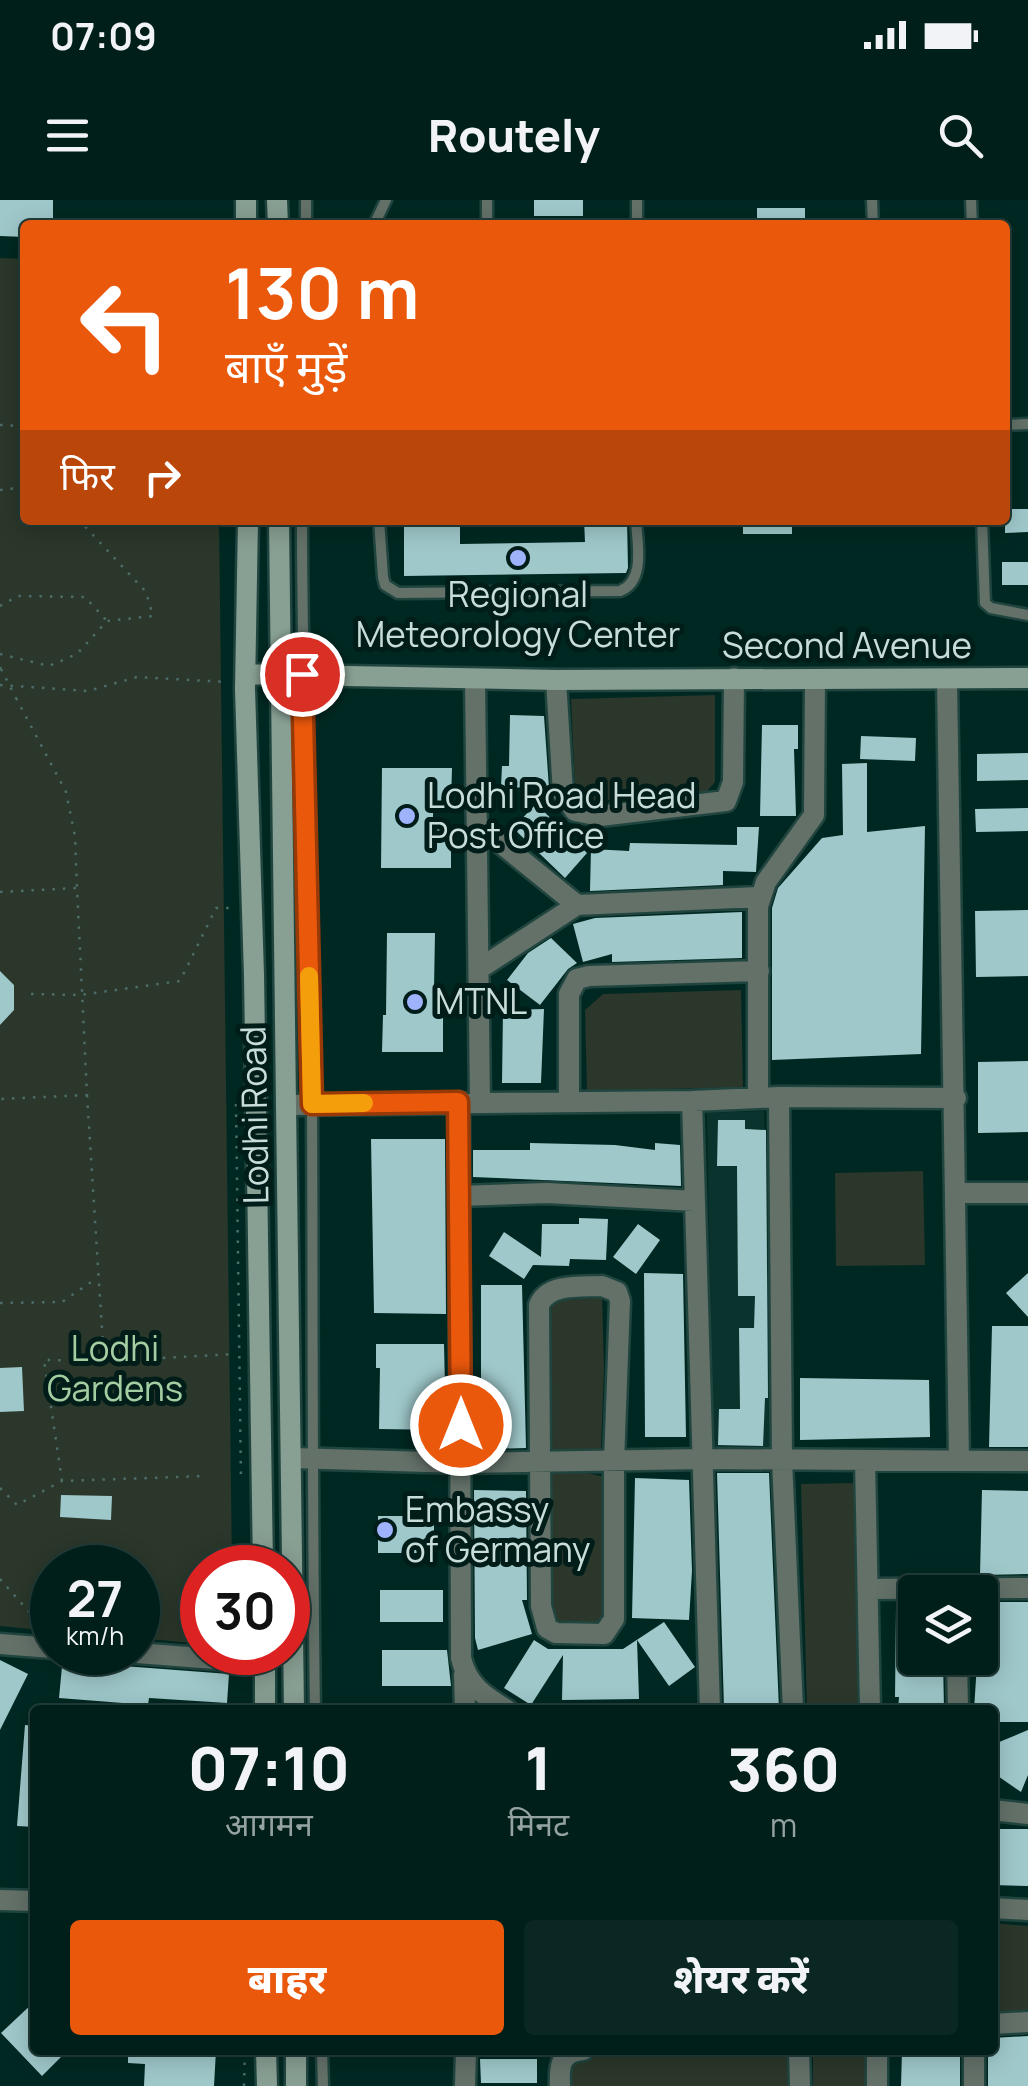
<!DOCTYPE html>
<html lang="hi">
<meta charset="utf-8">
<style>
:root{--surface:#001e1a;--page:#0a2723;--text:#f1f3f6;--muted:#95a2a2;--line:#223c39;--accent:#ea580c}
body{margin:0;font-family:Manrope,"Noto Sans Devanagari",sans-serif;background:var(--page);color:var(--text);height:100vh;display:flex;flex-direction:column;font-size:38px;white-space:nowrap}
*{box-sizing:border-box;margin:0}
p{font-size:32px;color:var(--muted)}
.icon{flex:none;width:55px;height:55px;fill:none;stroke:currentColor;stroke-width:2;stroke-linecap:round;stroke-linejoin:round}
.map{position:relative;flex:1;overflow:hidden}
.panel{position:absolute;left:30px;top:1505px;width:968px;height:350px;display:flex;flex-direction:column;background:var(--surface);border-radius:10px;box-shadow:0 5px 25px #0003,0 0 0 2px var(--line)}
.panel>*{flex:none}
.top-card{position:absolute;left:20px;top:20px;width:990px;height:305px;border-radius:10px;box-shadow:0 5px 25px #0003,0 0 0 2px var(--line);background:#ea580c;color:#fff;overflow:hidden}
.fabs{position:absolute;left:898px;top:1375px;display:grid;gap:20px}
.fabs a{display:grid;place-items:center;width:100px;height:100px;border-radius:10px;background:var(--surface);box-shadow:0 5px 25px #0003,0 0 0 2px var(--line);font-size:50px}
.speed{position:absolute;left:30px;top:1345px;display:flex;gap:20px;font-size:50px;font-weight:700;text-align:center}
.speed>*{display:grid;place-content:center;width:130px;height:130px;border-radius:50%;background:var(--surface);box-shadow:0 5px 25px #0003,0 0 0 2px var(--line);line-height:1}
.speed small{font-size:25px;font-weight:400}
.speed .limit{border:15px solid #d22;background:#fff;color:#111}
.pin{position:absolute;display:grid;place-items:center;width:85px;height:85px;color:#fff;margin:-42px;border:5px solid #fff;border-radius:50%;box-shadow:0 2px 10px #0007}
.me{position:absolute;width:110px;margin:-55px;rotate:0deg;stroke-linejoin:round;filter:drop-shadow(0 0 8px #0008)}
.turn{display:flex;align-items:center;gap:35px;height:210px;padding:0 40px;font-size:45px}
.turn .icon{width:130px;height:130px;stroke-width:2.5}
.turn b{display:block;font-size:70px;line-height:85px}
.then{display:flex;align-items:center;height:95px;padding:0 40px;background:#0003;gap:20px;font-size:38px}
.eta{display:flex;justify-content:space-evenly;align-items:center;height:170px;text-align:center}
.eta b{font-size:60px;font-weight:800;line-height:70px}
.primary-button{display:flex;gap:20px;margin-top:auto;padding:20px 40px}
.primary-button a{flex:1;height:115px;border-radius:10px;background:var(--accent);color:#fff;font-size:40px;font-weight:800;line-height:115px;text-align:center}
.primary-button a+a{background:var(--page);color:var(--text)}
.status{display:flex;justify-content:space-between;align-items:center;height:70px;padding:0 50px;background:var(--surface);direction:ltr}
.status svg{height:28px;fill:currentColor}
header{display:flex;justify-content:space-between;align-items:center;height:130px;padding:0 40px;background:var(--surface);font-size:45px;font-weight:800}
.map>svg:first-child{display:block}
</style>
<div class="status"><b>07:09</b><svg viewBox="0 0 49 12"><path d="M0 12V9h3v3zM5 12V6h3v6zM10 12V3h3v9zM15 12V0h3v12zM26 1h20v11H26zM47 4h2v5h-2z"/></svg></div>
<header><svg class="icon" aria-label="menu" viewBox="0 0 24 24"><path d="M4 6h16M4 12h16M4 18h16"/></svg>Routely<svg class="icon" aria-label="search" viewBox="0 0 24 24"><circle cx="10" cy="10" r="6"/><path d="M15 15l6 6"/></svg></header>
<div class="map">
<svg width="1028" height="1886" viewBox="0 0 1028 1886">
<rect width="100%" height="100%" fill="#002822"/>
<path fill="#0b332e" d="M764,911L772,1248L713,1249L707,913Z"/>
<path fill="#2a372a" d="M0,58L25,59V320H219L232,1367L202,1368V1444L138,1438V1368H52V1431L0,1426Z
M715,495V582L703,596L592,601L575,586L571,499Z
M741,790L743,887L587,891L585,810L603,794Z
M923,971L925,1065L836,1066L835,973Z
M602,1093L604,1169L601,1249L596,1255L552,1252L547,1238L549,1116L555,1095Z
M572,1270L605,1277L606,1406L600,1421L590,1425L549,1420L548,1272Z
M858,1283L864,1510H807L801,1284Z
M992,1723L1028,1726V1813L993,1814Z
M813,1850H869L870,1886H813Z
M591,1854H793L792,1886H566L572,1857Z"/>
<path fill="#9fc8ca" d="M0,0H53V25H25V37L0,36Z
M534,0H583V16H534Z
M757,8H805V25H757Z
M1005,309H1028V332L1005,333Z
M404,320H460V344L585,342L584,320H627L628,368L626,373L404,376Z
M743,320H792V334H743Z
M1002,362H1028V385H1002Z
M510,515L544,516L549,588L501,587L502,566H509Z
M762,525H798V549H794L796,616H760Z
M861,536L916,538L915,561L860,559Z
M1028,553V580L977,581V554Z
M867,563V632L925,626L921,854L772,860V708L778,688L822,638L843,635L842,564Z
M382,568H452L451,603H433V628H451V668H381Z
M536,604L587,653L565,678L513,628Z
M1028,608V631L976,632L975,609Z
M737,627H759L756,672L723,671V685L590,691L591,649L629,651L630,643L737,645Z
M1028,710V776L976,777L975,711Z
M742,712V758L612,762V754L583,762L573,724L595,718Z
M387,733H435L434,789H443V852H382L383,815H386Z
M551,738L577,763L568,769L540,805L507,780L528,753Z
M0,771L14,785V810L0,825Z
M544,809L541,883H502L503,810Z
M1028,861V932L978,933V862Z
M718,920H745V929L766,930L768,1198H765L763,1246L718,1245L719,1209H740L739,1128H754L755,1096H738L737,966H717Z
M371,939H445L446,1114L374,1113Z
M530,943L615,945L655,950V943L680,945L681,986L473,977V950H530Z
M579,1018L608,1019L606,1060L570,1059L569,1066L533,1065L524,1079L489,1056L504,1032L541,1057L542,1024H579Z
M638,1024L660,1040L636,1074L613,1057Z
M644,1073L683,1074L686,1237H645Z
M1028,1073V1117L1006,1093Z
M481,1085H522L526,1248L478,1249V1230H474V1191L481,1190Z
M992,1126H1028V1247H989Z
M376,1144H444L446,1230L379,1229L380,1168H376Z
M22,1167L24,1211L0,1212V1168Z
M800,1178L929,1180L930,1237L800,1240Z
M717,1273H769L779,1509L724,1508Z
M635,1278L689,1280L692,1371L689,1420L632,1418Z
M474,1290L526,1291L527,1400H522L532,1434L478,1450L475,1438Z
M982,1290L1028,1291V1374L980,1375Z
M61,1295L112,1296L111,1320L60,1317Z
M378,1316H434V1353H378Z
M380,1390H443V1422H380Z
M980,1402H1028V1522H992V1510H974L977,1463H980Z
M896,1409H915V1458H943L944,1510H898L899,1497H895Z
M664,1422L695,1467L669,1486L637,1440L639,1499L562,1500L563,1455L531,1505L504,1488L534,1440L548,1449H623Z
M382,1450H447L451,1486H382Z
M63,1456L113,1459L123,1466L229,1474L227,1503L149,1498L148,1505L59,1498Z
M0,1460L28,1474L0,1530Z
M25,1525L35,1526V1627L17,1626Z
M1028,1530V1575L1021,1592L992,1572V1545Z
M992,1629H1028V1686L992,1685Z
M35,1801V1850H68L42,1876L1,1833Z
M1028,1836V1886H988V1850H992V1838Z
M128,1850H216L214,1886H144L145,1864L128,1863Z
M902,1850H960V1886H901Z
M480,1859H537V1883H481Z"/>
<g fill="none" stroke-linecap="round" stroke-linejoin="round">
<g stroke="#20453f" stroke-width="15">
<path id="lane" d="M872,0L873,25
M971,0L972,25
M306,25V0
M374,25L386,0
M487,25V0
M637,25V0
M1005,225L1028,224
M302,320C302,515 311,709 312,904C313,1106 312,1308 315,1510
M379,320L383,377L385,385L398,393L620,391C646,381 637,343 636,320
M982,320L985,403L991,408L1028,415
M322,1850L323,1886"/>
</g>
<g stroke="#20453f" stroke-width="25">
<path id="street" d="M475,479L480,902
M947,479L959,1260
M556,480L563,593L575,611L600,616L726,601L733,582L734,478
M477,624L577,705L759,697
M479,769L577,705
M779,897L782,1260L793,1510
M758,898V706L766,682L814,615L815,479
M692,901L710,1510
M459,902L461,1458C467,1485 484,1496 507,1510
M569,902V794L577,779L589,776L759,771
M288,905L692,901L779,897L956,898
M957,993H1028
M460,996L547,993L695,1001
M602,1086L617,1092L620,1101L614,1262V1419L604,1434L556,1433L547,1428L541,1406L539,1105C548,1083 581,1087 602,1086Z
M292,1258L461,1263L703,1259L1028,1261
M865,1260L870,1510
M869,1389L1028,1388
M0,1444L52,1448
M124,1452L265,1463
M957,1458L958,1510
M464,1474L465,1510
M992,1610L1028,1614
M0,1700L35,1701
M992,1708L1028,1710
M992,1824L1028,1822
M799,1850L800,1886
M877,1850V1886
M465,1886L466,1850
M560,1886C559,1866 560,1852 583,1850
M974,1886V1850"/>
</g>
<g stroke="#20453f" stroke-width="25">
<path id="secondary" d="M246,0V25
M277,0L278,25
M248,320L245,489L254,775L263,1368
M279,320C281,717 291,1113 294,1510
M246,474L556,480L1028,478
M265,1452V1510
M266,1850L267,1886
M296,1850V1886"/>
</g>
<path stroke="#4c6d68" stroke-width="2.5" stroke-dasharray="2.5 8" stroke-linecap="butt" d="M0,225L25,226
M0,290L25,287
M0,406L18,396L85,397L106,420
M0,454L49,466L77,454L107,421L153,416L146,392L79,320
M0,467L1,469
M0,485L88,491L137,477L226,482
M16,498L66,592L75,636L77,688
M0,692L77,688L87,895L0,899
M31,794L80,795L180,781L216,708H234
M87,895L104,1161L236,1154
M236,904L241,1281
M0,1103L62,1102L97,1078
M62,1281L44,1160L103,1161
M0,1288L17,1305L62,1281L206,1276
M0,1379L30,1413
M244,1886L245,1850"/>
<use href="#lane" stroke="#637169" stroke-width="10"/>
<use href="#street" stroke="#637169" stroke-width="20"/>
<use href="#secondary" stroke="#889f93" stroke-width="20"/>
<path stroke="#4c6d68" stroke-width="2.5" stroke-dasharray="2.5 8" stroke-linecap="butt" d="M1,469L16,498"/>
</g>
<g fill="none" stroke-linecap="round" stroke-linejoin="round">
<g stroke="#983908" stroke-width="25">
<path id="route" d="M302,474L312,904L458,902L461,1225"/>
</g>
<use href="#route" stroke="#ea580c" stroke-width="18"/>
<path stroke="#f59e0b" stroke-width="18" d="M309,776L312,904L364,903"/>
</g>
<g fill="#9fb3fd" stroke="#001d19" stroke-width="4">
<circle cx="518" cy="358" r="10"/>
<circle cx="407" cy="616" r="10"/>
<circle cx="415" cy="802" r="10"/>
<circle cx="385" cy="1330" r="10"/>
</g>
<g text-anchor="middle" stroke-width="10" stroke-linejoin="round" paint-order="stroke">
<g font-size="35" fill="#c8ddd9" stroke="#001d19" text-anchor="start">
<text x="518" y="407" text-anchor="middle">Regional<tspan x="518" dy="40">Meteorology Center</tspan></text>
<text x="427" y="608">Lodhi Road Head<tspan x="427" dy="40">Post Office</tspan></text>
<text x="435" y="814">MTNL</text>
<text x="405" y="1322">Embassy<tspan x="405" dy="40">of Germany</tspan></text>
</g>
<g font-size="35" fill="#c8ddd9" stroke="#001d19">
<text x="847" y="458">Second Avenue</text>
<text transform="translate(255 915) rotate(-91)" y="12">Lodhi Road</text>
</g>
<g font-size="35" fill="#a4cda2" stroke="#001d19">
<text x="115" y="1161">Lodhi<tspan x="115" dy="40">Gardens</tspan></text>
</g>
</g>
</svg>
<div class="fabs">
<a><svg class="icon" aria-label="layers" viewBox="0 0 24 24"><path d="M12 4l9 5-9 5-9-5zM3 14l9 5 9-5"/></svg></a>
</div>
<div class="speed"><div>27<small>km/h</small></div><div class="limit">30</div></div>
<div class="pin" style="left:302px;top:474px;background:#d93025"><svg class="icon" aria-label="arrive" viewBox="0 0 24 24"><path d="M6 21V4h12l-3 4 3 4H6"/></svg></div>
<svg class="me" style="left:461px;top:1225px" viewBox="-20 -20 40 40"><circle r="17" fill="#ea580c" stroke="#fff" stroke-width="3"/><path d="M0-11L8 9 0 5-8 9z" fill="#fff"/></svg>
<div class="top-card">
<div class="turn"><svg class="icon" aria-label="left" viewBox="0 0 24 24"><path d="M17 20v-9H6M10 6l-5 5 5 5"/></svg><div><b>130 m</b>बाएँ मुड़ें</div></div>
<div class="then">फिर<svg class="icon" aria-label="right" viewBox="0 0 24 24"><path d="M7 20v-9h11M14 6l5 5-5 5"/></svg></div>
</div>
<section class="panel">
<div class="eta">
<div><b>07:10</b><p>आगमन</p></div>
<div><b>1</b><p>मिनट</p></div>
<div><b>360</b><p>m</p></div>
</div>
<div class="primary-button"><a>बाहर</a><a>शेयर करें</a></div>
</section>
</div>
